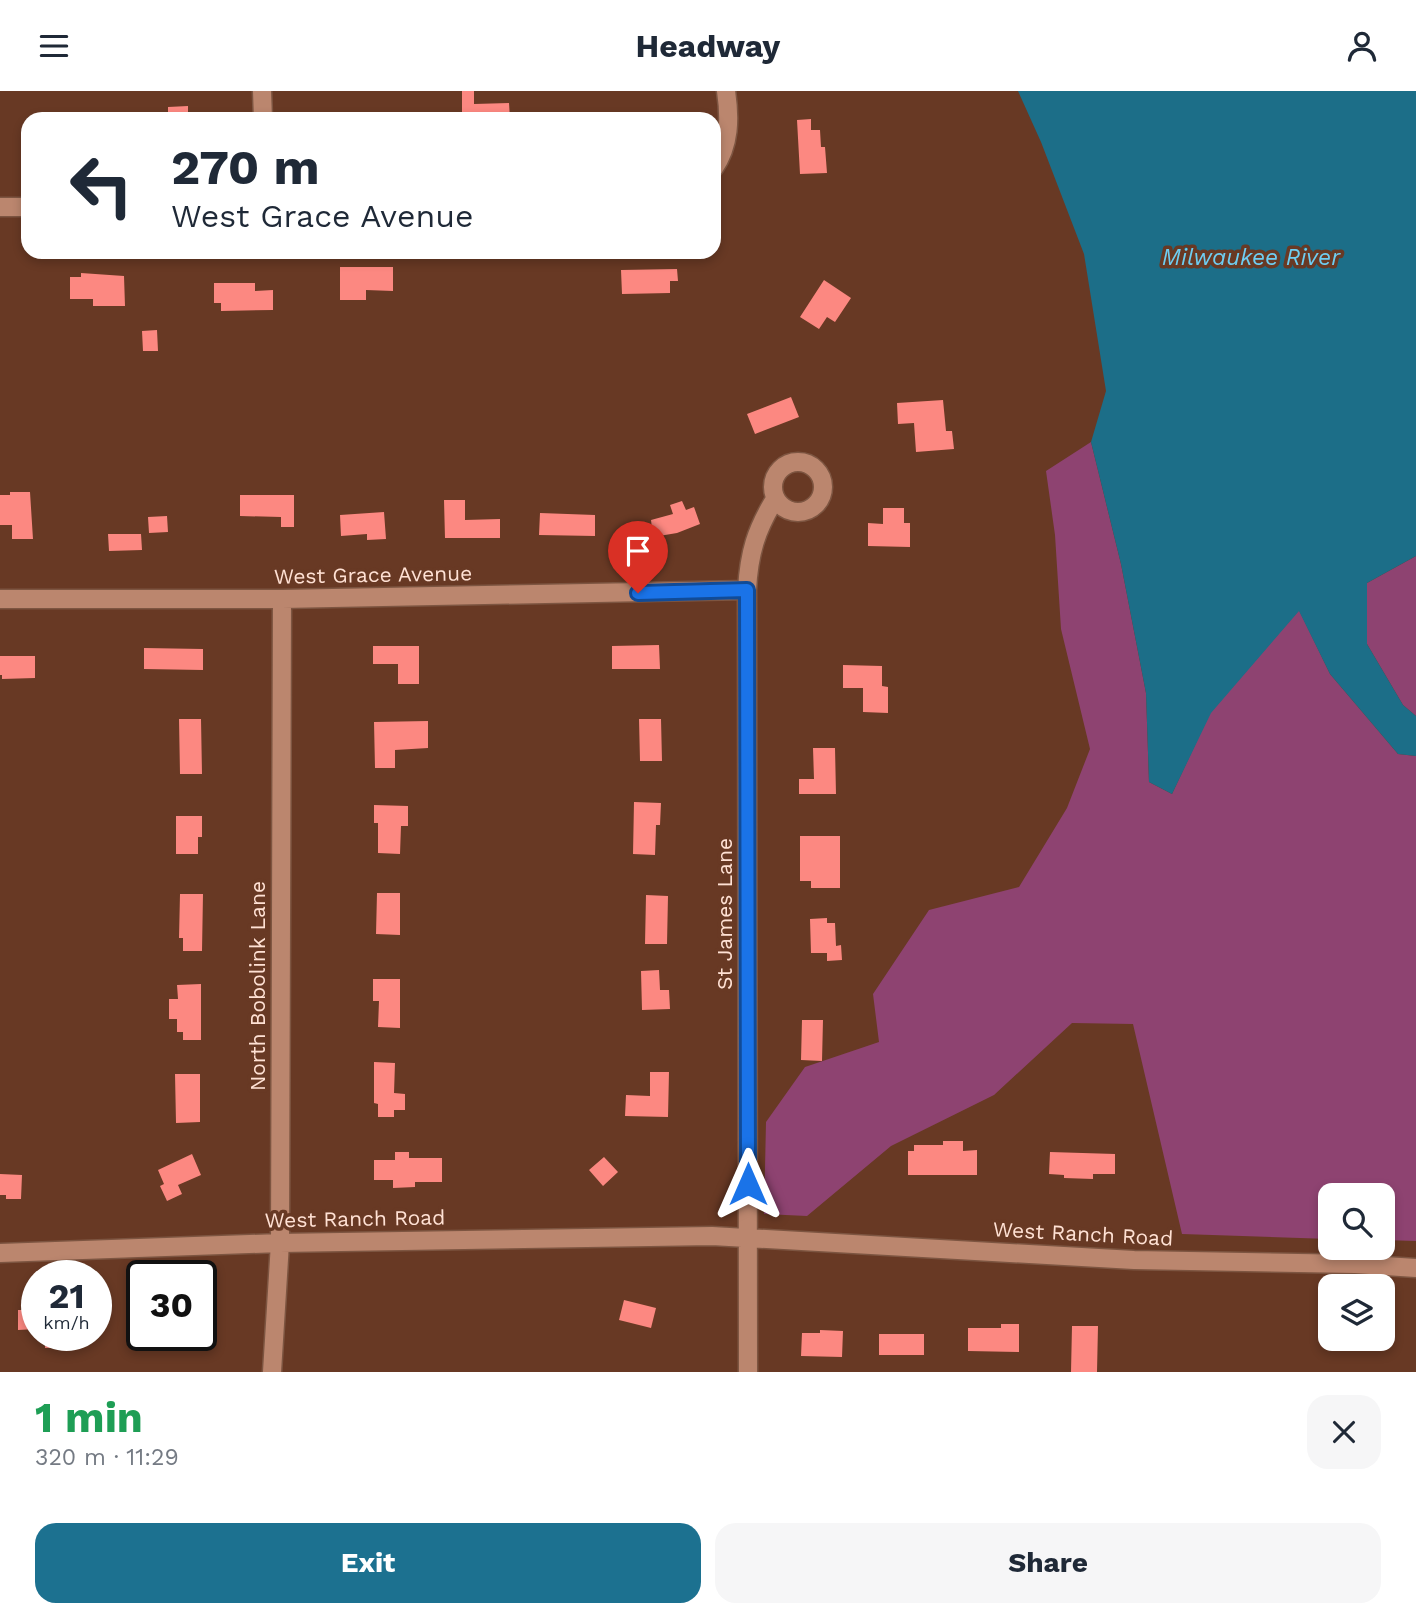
<!DOCTYPE html>
<meta charset="utf-8">
<style>
:root{--surface:#fff;--page:#f6f6f7;--text:#1f2937;--muted:#747a83;--accent:#1c7190}
body{margin:0;font-family:"Work Sans",sans-serif;background:var(--page);color:var(--text);height:100vh;display:flex;flex-direction:column;font-size:26px;white-space:nowrap}
*{box-sizing:border-box;margin:0}
p{font-size:23px;color:var(--muted)}
.icon{flex:none;width:38px;height:38px;fill:none;stroke:currentColor;stroke-width:2;stroke-linecap:round;stroke-linejoin:round}
.map{position:relative;height:1281px;overflow:hidden}
.panel{display:flex;flex-direction:column;background:var(--surface);flex:1}
.panel>*{flex:none}
.guide{position:absolute;left:21px;top:21px;width:700px;height:147px;border-radius:21px;box-shadow:0 4px 10px #0003;background:#fff;color:var(--text);overflow:hidden}
.tools{position:absolute;left:1318px;top:1092px;display:grid;gap:14px}
.tools a{display:grid;place-items:center;width:77px;height:77px;border-radius:14px;background:var(--surface);box-shadow:0 4px 10px #0003;font-size:35px}
.speed{position:absolute;left:21px;top:1169px;display:flex;gap:14px;font-size:35px;font-weight:700;text-align:center}
.speed>*{display:grid;place-content:center;width:91px;height:91px;border-radius:50%;background:var(--surface);box-shadow:0 4px 10px #0003;line-height:1}
.speed small{font-size:18px;font-weight:400}
.speed .limit{border:4px solid #111;border-radius:10px;background:#fff;color:#111}
.pin{position:absolute;display:grid;place-items:center;width:60px;height:60px;color:#fff;margin:-72px -30px;border-radius:50% 50% 50% 0;rotate:-45deg;box-shadow:0 0 7px #0007}
.pin .icon{rotate:45deg}
.me{position:absolute;width:77px;margin:-38px;rotate:0deg;stroke-linejoin:round;filter:drop-shadow(0 0 5px #0008)}
.turn{display:flex;align-items:center;gap:24px;height:147px;padding:0 35px;font-size:32px}
.turn .icon{width:91px;height:91px;stroke-width:2.5}
.turn b{display:block;font-size:49px;line-height:60px}
.round{display:grid;place-items:center;flex:none;width:74px;height:74px;border-radius:21px;background:var(--page)}
.headline{display:flex;align-items:center;justify-content:space-between;height:119px;padding:0 35px}
h1{font-size:42px;font-weight:700;line-height:52px;color:#1e9e55}
.cta{display:flex;gap:14px;margin-top:auto;padding:14px 35px}
.cta a{flex:1;height:80px;border-radius:21px;background:var(--accent);color:#fff;font-size:28px;font-weight:700;line-height:80px;text-align:center}
.cta a+a{background:var(--page);color:var(--text)}
header{display:flex;justify-content:space-between;align-items:center;height:91px;padding:0 35px;background:var(--surface);font-size:32px;font-weight:700}
.map>svg:first-child{display:block}
</style>
<header><svg class="icon" aria-label="menu" viewBox="0 0 24 24"><path d="M4 6h16M4 12h16M4 18h16"/></svg>Headway<svg class="icon" aria-label="person" viewBox="0 0 24 24"><circle cx="12" cy="8" r="4"/><path d="M4 21q1-7 8-7t8 7"/></svg></header>
<div class="map">
<svg width="1416" height="1281" viewBox="0 0 1416 1281">
<rect width="100%" height="100%" fill="#683924"/>
<path fill="#8e4371" d="M1091,351L1121,473L1146,602L1149,691L1172,703L1210,622L1299,519L1330,583L1398,663L1416,665V1150L1383,1149L1382,1104H1330V1148L1182,1143L1133,933L1072,932L994,1004L891,1055L807,1125L764,1123L766,1031L805,976L879,951L873,903L929,819L1019,796L1067,717L1090,658L1061,538L1055,444L1046,380Z
M1416,465V625L1403,614L1367,553V492Z"/>
<path fill="#1c6e88" d="M1018,0H1416V465L1367,492V553L1403,614L1416,625V665L1398,663L1330,583L1299,520L1211,622L1172,703L1149,691L1146,602L1121,473L1091,351L1106,300L1084,163L1041,51Z"/>
<path fill="#fc8881" d="M462,0H474V13L509,12L510,28H462Z
M188,15V28H168V16Z
M811,28V39H820L821,56H825L827,82L800,83L797,29Z
M340,176H393V200L366,199V209H340Z
M677,178L678,190H670V202L622,203L621,179Z
M81,182L124,185L125,215H93V208H70V186H81Z
M824,189L851,207L835,231L827,226L819,238L800,226Z
M214,192H255V200L273,199V219L221,220V212H214Z
M157,239L158,260H143L142,240Z
M791,306L799,326L755,343L747,323Z
M943,309L946,340H952L954,358L916,361L914,332L898,333L897,312Z
M10,401H30L33,448H12V434H0V404H10Z
M240,404H294V436H281V426L240,425Z
M444,409H465V429L500,428V447H445Z
M682,410L686,419L694,416L700,433L677,442L653,446L651,429L673,423L670,414Z
M883,417H904V432H910V456L868,455V432L883,433Z
M384,421L386,448L367,449V443L341,445L340,424Z
M540,422L595,424V445L539,444Z
M167,425L168,441L149,442L148,426Z
M108,443H141L142,459L109,460Z
M659,554L660,578H612V555Z
M373,555H419V593H398V573H373Z
M144,557L203,558V579L144,578Z
M0,565H35V587L2,588V584H0Z
M843,574L882,575V595L888,596V622L863,621V597H843Z
M179,628H201L202,683H180Z
M639,628H661L662,670H640Z
M428,630V657L395,659V677H375L374,631Z
M813,657H835L836,703H799V688H814Z
M634,711L661,712L660,734H656L655,764L633,763Z
M374,714L408,715V735H401L400,763L378,762V732H374Z
M176,725H202V746H198V763H176Z
M800,745H840V797H811V790H800Z
M377,802H400V844L376,843Z
M180,803H203L202,860H183V847H179Z
M646,804L668,805L667,853H645Z
M827,827V832H835L836,855L841,854L842,869L827,870V862H811L810,828Z
M659,879L660,899H669L670,918L642,919L641,880Z
M373,888H400V937L378,936L379,910H373Z
M201,893V949H183V941H177V928H169V908H178L177,894Z
M802,929H823L822,970L801,969Z
M374,971L395,972L394,1002L405,1003V1019H394V1026H378V1013L374,1012Z
M650,981H669L668,1026L625,1025L626,1004L650,1005Z
M175,983H200V1031L176,1032Z
M943,1050H963V1060L977,1059V1084H908V1060H914V1054H943Z
M395,1061H409V1067H442V1091H415V1096L393,1097V1089H374V1069H395Z
M1050,1061L1115,1063V1083H1093V1088L1064,1087V1084L1049,1083Z
M192,1063L201,1084L178,1094L182,1103L167,1110L160,1095L164,1093L158,1079Z
M604,1066L618,1081L603,1095L589,1079Z
M0,1083L22,1084L21,1108H6V1104H0Z
M624,1209L656,1217L651,1237L619,1229Z
M18,1219H37V1238L18,1239Z
M1001,1233H1019V1261L968,1260V1237H1001Z
M1072,1235H1098L1097,1281H1071Z
M820,1239L843,1240L842,1266L801,1265L802,1242H820Z
M879,1243H924V1264H879Z
M45,1244H65V1257H45Z"/>
<g fill="none" stroke-linecap="round" stroke-linejoin="round">
<g stroke="#7d5541" stroke-width="21">
<path id="minor" d="M262,0L263,28
M714,77C730,54 730,27 726,0
M0,116H28
M773 396a25 25 0 1 1 50 0a25 25 0 1 1-50 0Z
M0,508H282L747,499
M0,1162L280,1152L712,1145L1134,1169L1355,1173L1416,1177
M272,1281L280,1152L282,508
M748,1281L747,499C749,462 756,439 775,408"/>
</g>
<use href="#minor" stroke="#bb866e" stroke-width="18"/>
</g>
<g fill="none" stroke-linecap="round" stroke-linejoin="round">
<g stroke="#114b97" stroke-width="18">
<path id="route" d="M638,502L747,499L748,1093"/>
</g>
<use href="#route" stroke="#1a73e8" stroke-width="12"/>
</g>
<g text-anchor="middle" stroke-width="7" stroke-linejoin="round" paint-order="stroke">
<g font-size="21" fill="#ffe1d4" stroke="#683924">
<text transform="translate(373 484) rotate(-1)" y="7">West Grace Avenue</text>
<text transform="translate(725 823) rotate(-90)" y="7">St James Lane</text>
<text transform="translate(258 895) rotate(-90)" y="7">North Bobolink Lane</text>
<text transform="translate(355 1128) rotate(-1)" y="7">West Ranch Road</text>
<text transform="translate(1083 1143) rotate(3)" y="7">West Ranch Road</text>
</g>
<g font-size="23" font-style="italic" fill="#6ecef2" stroke="#683924">
<text x="1251" y="174">Milwaukee River</text>
</g>
</g>
</svg>
<div class="tools">
<a><svg class="icon" aria-label="search" viewBox="0 0 24 24"><circle cx="10" cy="10" r="6"/><path d="M15 15l6 6"/></svg></a>
<a><svg class="icon" aria-label="layers" viewBox="0 0 24 24"><path d="M12 4l9 5-9 5-9-5zM3 14l9 5 9-5"/></svg></a>
</div>
<div class="speed"><div>21<small>km/h</small></div><div class="limit">30</div></div>
<div class="pin" style="left:638px;top:502px;background:#d93025"><svg class="icon" aria-label="arrive" viewBox="0 0 24 24"><path d="M6 21V4h12l-3 4 3 4H6"/></svg></div>
<svg class="me" style="left:748px;top:1093px" viewBox="-20 -20 40 40"><path d="M0-17L14 15 0 8-14 15z" fill="#1a73e8" stroke="#fff" stroke-width="4"/></svg>
<div class="guide">
<div class="turn"><svg class="icon" aria-label="left" viewBox="0 0 24 24"><path d="M17 20v-9H6M10 6l-5 5 5 5"/></svg><div><b>270 m</b>West Grace Avenue</div></div>
</div>
</div>
<section class="panel">
<div class="headline"><div><h1>1 min</h1><p>320 m · 11:29</p></div><a class="round"><svg class="icon" aria-label="close" viewBox="0 0 24 24"><path d="M6 6l12 12M18 6L6 18"/></svg></a></div>
<div class="cta"><a>Exit</a><a>Share</a></div>
</section>
